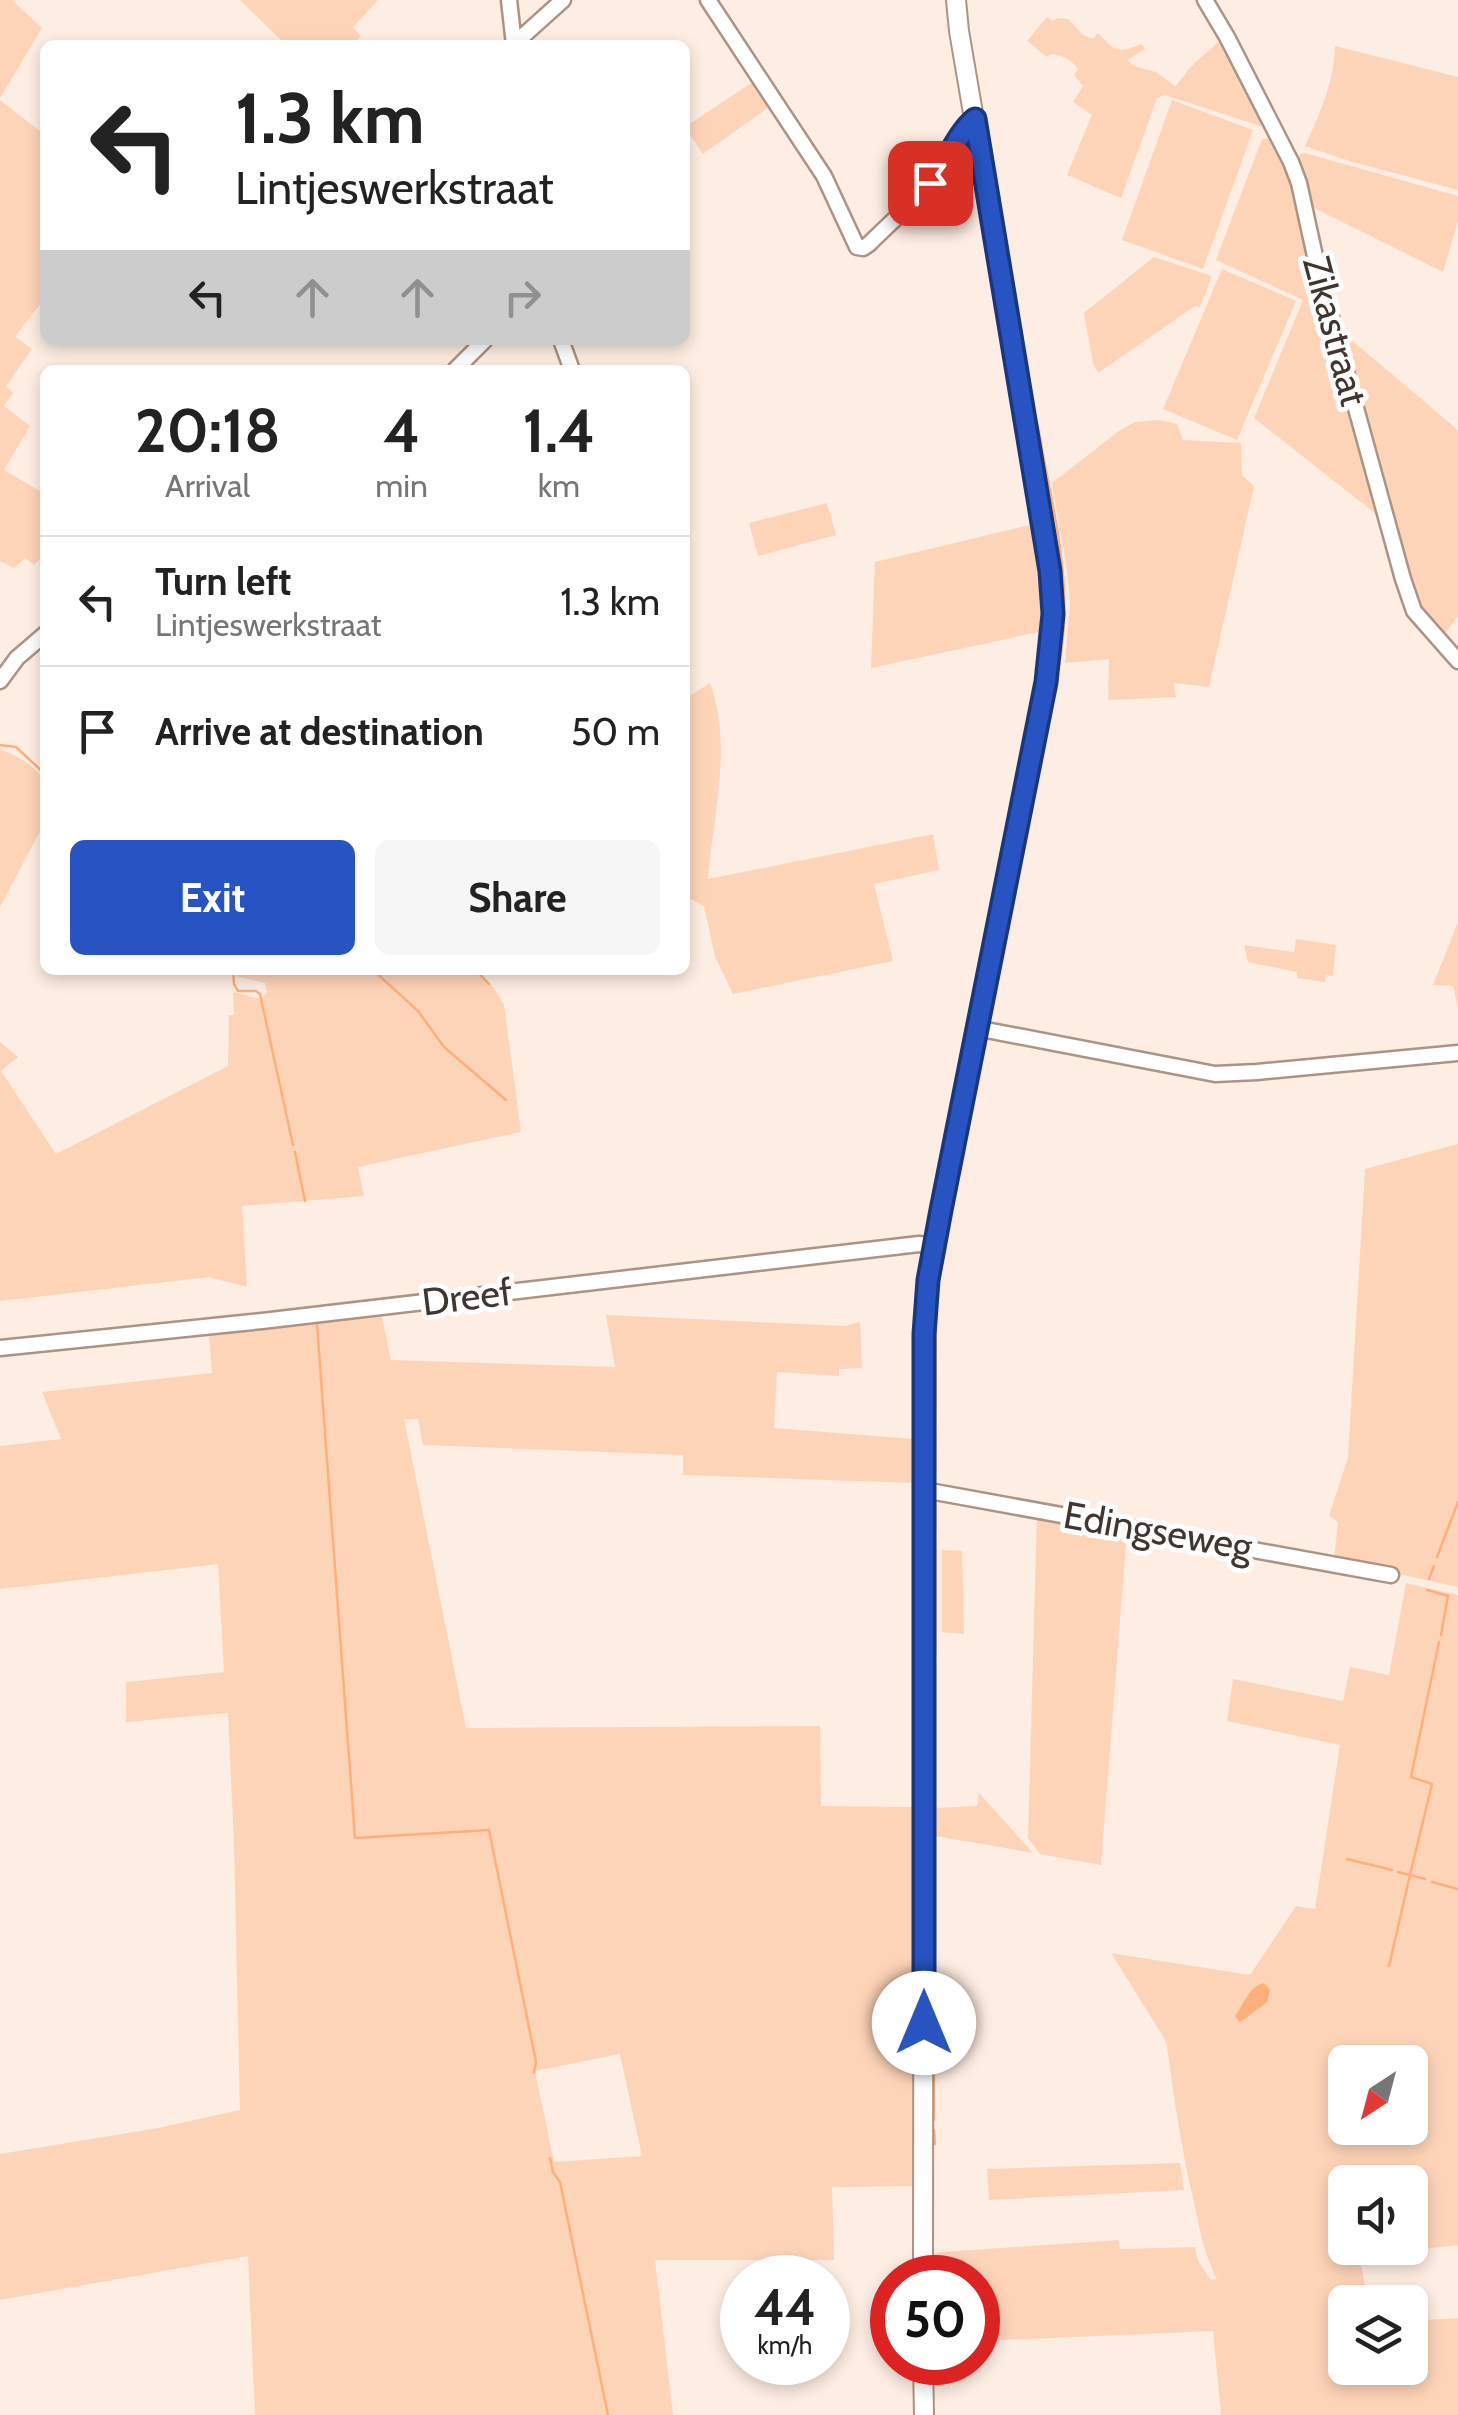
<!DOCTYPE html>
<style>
:root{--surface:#fff;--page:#f6f6f6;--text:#222;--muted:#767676;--line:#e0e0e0;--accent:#2754c2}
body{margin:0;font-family:Cabin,sans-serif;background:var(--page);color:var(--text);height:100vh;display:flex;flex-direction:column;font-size:38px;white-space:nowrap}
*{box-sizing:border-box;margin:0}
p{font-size:32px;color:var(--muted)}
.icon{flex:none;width:55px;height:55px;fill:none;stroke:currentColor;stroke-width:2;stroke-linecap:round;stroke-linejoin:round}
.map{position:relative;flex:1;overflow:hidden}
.drawer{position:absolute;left:40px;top:365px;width:650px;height:610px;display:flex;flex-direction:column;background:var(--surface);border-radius:15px;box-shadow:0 5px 15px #0003}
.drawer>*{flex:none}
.hud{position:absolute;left:40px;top:40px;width:650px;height:305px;border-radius:15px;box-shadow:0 5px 15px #0003;background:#fff;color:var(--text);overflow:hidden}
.needle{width:65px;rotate:216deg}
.buttons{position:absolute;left:1328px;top:2045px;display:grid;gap:20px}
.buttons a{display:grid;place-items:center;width:100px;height:100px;border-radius:15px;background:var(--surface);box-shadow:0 5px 15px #0003;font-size:50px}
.speed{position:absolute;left:720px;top:2255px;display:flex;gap:20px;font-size:50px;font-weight:700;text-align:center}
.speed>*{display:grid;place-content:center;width:130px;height:130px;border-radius:50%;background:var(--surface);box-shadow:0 5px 15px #0003;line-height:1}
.speed small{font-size:25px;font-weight:400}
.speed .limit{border:15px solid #d22;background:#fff;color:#111}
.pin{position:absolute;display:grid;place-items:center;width:85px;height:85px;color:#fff;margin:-42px;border-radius:20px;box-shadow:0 5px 15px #0006}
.me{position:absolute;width:110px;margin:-55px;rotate:0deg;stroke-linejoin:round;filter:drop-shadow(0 0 8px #0008)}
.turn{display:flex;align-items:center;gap:35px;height:210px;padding:0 30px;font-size:45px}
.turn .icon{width:130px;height:130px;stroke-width:2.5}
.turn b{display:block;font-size:70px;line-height:85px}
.lanes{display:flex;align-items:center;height:95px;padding:0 30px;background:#0003;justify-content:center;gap:50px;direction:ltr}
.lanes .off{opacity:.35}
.eta{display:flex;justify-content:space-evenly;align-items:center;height:170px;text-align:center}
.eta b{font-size:60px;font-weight:700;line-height:70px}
.button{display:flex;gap:20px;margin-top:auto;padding:20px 30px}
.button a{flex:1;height:115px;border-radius:15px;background:var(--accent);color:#fff;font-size:40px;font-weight:700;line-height:115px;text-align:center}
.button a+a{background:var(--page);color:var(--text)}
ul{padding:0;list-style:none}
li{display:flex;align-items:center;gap:30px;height:130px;padding:0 30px;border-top:2px solid var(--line)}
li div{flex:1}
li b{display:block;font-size:38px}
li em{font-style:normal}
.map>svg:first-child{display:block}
</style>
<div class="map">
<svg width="1458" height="2415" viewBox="0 0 1458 2415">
<rect width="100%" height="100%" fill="#feede2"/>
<path fill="#fed4b9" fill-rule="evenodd" d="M0,0H12L42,28L0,98Z
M240,0H378L353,27L361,36L353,45H286Z
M1047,17L1053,21L1057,18L1068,19L1083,35L1093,39L1098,33C1115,52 1118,54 1142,44L1145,49L1127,60L1134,66L1156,72L1175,86C1182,80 1185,72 1192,66C1201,57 1210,50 1219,41L1265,120L1260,126L1165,95L1157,98L1121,198L1067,175L1092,115L1073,102L1083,86L1074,75L1078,69C1071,59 1063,56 1052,54L1047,57L1027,41Z
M1335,46L1458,77V190L1353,162L1305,146C1320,114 1334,83 1335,46Z
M756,80L772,105L703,154L685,127Z
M0,100L45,135V298L15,336L32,349L6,386L13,393L4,406L30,426L4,470L45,494V553L34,565L25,558L14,568L0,561Z
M1172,100L1253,130L1203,269L1122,240Z
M1270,138L1274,141L1294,181L1381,518L1254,418L1303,300L1216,260L1262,139Z
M1305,153L1458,196V221L1443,272L1306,204L1297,163L1300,154Z
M1154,257L1212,276L1200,307L1195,306L1098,373L1093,364L1084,313Z
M1222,269L1296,301L1237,440L1163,409Z
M1336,327L1458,430V616L1441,639L1419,612Z
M1031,404C1043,426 1044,454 1048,480C1062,560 1074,616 1054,697L1050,695L1057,639Z
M1159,420L1177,424L1183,440L1241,443L1242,475L1254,486L1209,687L1174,683L1176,697L1108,700L1109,659L1065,663L1070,603L1067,570L1052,483L1120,430L1135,422Z
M827,503L836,535L758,556L749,523Z
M1034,524C1042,560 1044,594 1043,631L871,668L875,562Z
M710,683C733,745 713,815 708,879L933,834L939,870L874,884L893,961L733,994L715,957L704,906L685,896V699Z
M0,749C19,756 32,765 45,780V822L0,907Z
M1458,922V1007L1453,986L1433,985Z
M1296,939L1336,945L1333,976L1326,975L1325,982L1297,978V972L1248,962L1244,945L1294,952Z
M236,970H477L494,988L504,1005L521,1132L358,1167L364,1196L242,1206L247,1287L209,1277L0,1301V1042L18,1057L1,1071L56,1154L228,1066L229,1015H234L233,992L261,999L267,992L265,983L236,976Z
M1458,1144V1587L1334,1560L1338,1522L1329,1516L1348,1457L1365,1169Z
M381,1314L391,1360L615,1367L606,1315L845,1326L860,1322L862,1368L839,1369V1376L777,1372L774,1428L914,1439V1483L683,1475V1455L423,1445L418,1419H404L466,1728L820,1726L821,1806L915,1807L912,2186L832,2187L834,2260H655L673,2415H255L248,2256L0,2300V2154L158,2128L240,2110L234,1843L228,1713L126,1722V1682L224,1672L218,1564L0,1589V1446L61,1439L42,1392L212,1373L209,1335ZM620,2054L642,2156L554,2162L535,2071Z
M1037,1514L1127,1530L1101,1865L1040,1854L1028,1838Z
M942,1550L962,1551L964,1634L942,1632Z
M1406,1583L1458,1595V2245L1360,2257L1368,2302H1345V2368H1410V2321L1458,2318V2415H1221L1213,2331L978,2341V2278L940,2277L941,2264L933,2255L941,2252L1119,2240L1120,2249L1195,2247L1198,2261L1211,2280L1217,2279C1204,2255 1200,2230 1194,2203C1182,2152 1174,2099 1167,2046L1164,2038L1111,1953L1250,1975L1296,1906L1315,1909L1340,1745L1227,1721L1233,1679L1343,1701L1350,1667L1389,1675ZM1345,2062H1410V2128H1345ZM1345,2182H1410V2248H1345Z
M979,1793L1033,1853L936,1836V1808L977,1806Z
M1180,2163L1184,2190L989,2200L987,2169Z"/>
<path fill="#feaf7a" d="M1264,1983L1270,1990C1267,2005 1266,2003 1255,2011C1248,2015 1247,2019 1239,2022L1235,2016C1245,2003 1247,1988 1264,1983Z"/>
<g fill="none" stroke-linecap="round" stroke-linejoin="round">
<path stroke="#feaf7a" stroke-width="2.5" d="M1037,424C1053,512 1079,599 1054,686
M0,745L16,747L45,774
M233,970L234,984L238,991H256L260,994L293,1145
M373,970L418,1011L444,1047L506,1100
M476,970L489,984
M295,1152L305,1201
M317,1325L355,1838L489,1830L536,2062L534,2073
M935,1471L936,1314
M935,1498V1532
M935,1541V1655
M1437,1557L1458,1502
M1429,1579L1434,1566
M1427,1590L1448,1596L1441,1635
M933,1859L934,1916
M1347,1859L1392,1870
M1425,1879L1410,1875L1432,1784L1411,1777L1439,1642
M1432,1882L1458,1889
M1389,1966L1410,1875L1398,1872
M934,2069V1930
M934,2120V2076
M934,2130L935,2144
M550,2158L553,2172L560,2182L608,2415
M934,2270V2278"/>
<g stroke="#ad9383" stroke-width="19">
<path id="minor" d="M509,0L514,45
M708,0L824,176L857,247L863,248L869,244C891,222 916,201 935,177C950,158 957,134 975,119
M1205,0L1227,37L1291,162L1299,183L1318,270L1403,579L1414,611L1458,661
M513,45L563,0
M561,340L572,370
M455,370L485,340
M0,681L17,658L45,634
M976,1028L1215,1074L1257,1072L1458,1053
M0,1348L262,1321L919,1244L934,1246
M924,1490L1391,1575"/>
</g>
<g stroke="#ad9383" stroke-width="22">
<path id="major" d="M923,2278L924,1335L928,1280L934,1246L976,1028L1046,682L1053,614L1048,552L959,31L956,0
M923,2362L924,2415"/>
</g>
<use href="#minor" stroke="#fff" stroke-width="14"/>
<use href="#major" stroke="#fff" stroke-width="18"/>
</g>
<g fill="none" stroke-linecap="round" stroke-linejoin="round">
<g stroke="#19377e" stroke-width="25">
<path id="route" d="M924,2023V1334L928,1280L941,1210L1046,682L1053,614L1050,571L975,119C956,135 947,164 930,183"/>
</g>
<use href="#route" stroke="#2754c2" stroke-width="18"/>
</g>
<g text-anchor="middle" stroke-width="10" stroke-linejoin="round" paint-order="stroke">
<g font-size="38" fill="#40362f" stroke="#fdfdfd">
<text transform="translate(1335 331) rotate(75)" y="13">Zikastraat</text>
<text transform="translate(467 1297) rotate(-7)" y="13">Dreef</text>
<text transform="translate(1158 1531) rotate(10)" y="13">Edingseweg</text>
</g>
</g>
</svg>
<div class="buttons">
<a><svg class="needle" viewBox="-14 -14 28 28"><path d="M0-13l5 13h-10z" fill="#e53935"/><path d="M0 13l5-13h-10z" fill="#767676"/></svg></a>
<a><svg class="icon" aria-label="sound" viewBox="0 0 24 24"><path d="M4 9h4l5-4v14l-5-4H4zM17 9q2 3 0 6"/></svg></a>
<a><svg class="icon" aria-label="layers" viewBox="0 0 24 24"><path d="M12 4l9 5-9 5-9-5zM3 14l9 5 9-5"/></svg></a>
</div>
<div class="speed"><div>44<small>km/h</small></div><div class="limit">50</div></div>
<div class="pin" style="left:930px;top:183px;background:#d93025"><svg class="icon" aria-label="arrive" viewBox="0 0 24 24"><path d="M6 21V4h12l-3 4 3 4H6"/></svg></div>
<svg class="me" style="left:924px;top:2023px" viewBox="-20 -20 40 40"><circle r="19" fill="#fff"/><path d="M0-13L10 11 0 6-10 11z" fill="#2754c2"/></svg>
<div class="hud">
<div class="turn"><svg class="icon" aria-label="left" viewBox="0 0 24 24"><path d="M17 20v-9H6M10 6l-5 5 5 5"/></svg><div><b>1.3 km</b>Lintjeswerkstraat</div></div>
<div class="lanes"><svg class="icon" aria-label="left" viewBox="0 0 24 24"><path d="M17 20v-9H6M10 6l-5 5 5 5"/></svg><svg class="icon off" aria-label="ahead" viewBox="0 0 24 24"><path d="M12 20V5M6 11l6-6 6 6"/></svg><svg class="icon off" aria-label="ahead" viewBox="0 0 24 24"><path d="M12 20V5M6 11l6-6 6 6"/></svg><svg class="icon off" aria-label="right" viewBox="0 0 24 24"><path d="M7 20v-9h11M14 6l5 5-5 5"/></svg></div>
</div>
<section class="drawer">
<div class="eta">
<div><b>20:18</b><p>Arrival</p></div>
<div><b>4</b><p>min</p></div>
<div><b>1.4</b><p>km</p></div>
</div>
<ul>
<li><svg class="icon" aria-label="left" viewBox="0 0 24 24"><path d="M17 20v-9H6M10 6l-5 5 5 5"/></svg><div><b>Turn left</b><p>Lintjeswerkstraat</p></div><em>1.3 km</em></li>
<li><svg class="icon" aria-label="arrive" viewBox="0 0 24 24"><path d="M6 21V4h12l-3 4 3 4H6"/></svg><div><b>Arrive at destination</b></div><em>50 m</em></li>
</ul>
<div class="button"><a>Exit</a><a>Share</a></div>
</section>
</div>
